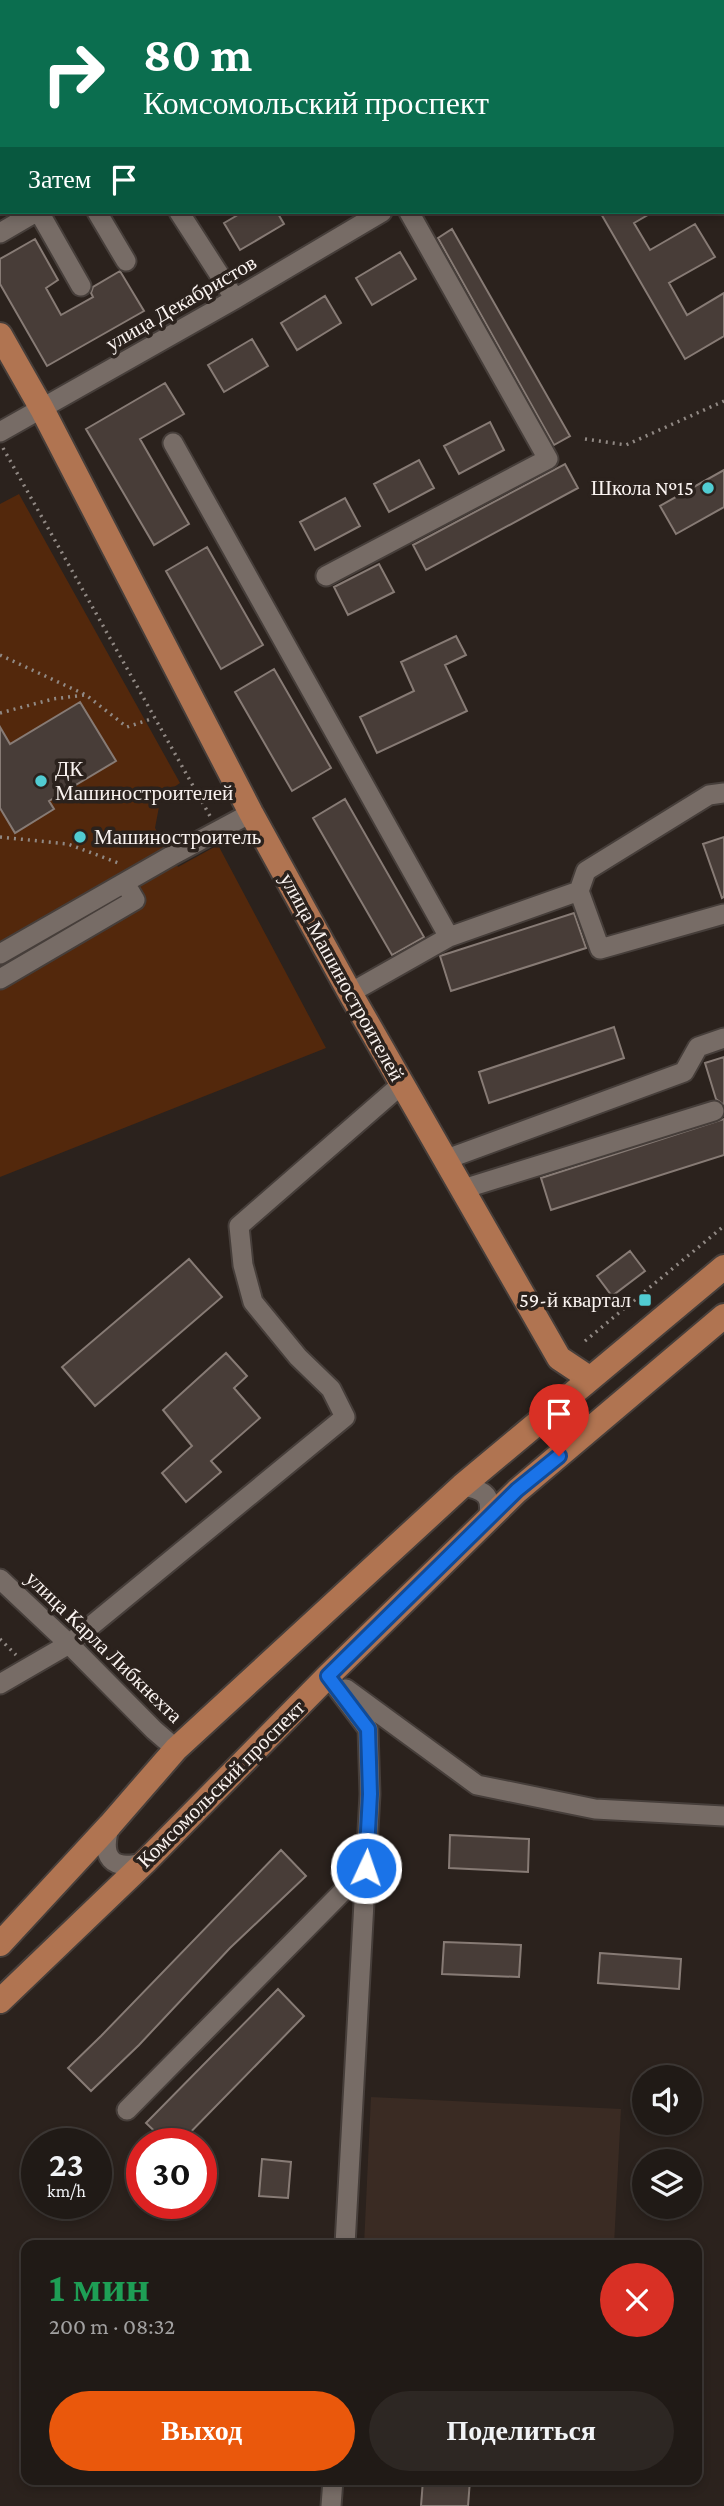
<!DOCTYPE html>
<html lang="ru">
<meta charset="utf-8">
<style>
:root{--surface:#201a16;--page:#2d2723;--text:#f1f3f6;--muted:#a2a1a1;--line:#3d3835;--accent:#ea580c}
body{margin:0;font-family:"Crimson Pro",serif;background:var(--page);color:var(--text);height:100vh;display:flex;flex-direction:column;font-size:26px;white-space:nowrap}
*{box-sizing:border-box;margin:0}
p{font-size:23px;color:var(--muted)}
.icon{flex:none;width:38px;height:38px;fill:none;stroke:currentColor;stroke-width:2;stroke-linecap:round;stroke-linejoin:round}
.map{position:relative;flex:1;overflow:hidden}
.side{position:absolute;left:21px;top:2240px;width:681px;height:245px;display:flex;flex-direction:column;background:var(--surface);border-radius:14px;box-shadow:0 4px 10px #0003,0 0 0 2px var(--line)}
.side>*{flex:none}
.guide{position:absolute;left:0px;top:0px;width:724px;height:214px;box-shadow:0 4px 10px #0003,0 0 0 2px var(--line);background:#0b6e4f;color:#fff;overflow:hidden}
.fabs{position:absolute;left:632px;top:2065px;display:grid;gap:14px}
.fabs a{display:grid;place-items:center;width:70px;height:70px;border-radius:50%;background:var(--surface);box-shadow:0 4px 10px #0003,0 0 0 2px var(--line);font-size:35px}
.speed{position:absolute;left:21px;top:2128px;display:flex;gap:14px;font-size:35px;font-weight:700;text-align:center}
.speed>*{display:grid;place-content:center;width:91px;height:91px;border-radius:50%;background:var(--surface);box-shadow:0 4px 10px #0003,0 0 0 2px var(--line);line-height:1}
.speed small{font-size:18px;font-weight:400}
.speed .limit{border:10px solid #d22;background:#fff;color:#111}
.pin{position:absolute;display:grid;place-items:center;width:60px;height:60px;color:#fff;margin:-72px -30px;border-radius:50% 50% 50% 0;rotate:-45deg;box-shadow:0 0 7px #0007}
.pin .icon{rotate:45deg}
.me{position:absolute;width:77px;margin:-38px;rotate:3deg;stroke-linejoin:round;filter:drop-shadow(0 0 5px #0008)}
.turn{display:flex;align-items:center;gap:24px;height:147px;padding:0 28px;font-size:32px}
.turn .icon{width:91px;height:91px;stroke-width:2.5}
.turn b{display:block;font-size:49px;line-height:60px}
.then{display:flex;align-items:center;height:66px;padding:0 28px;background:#0003;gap:14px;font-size:26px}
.round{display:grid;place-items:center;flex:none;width:74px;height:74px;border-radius:37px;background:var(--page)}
.head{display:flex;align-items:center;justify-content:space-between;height:119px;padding:0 28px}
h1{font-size:42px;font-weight:700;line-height:52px;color:#1e9e55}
.button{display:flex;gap:14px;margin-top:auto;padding:14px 28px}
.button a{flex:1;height:80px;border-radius:42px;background:var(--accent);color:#fff;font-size:28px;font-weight:700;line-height:80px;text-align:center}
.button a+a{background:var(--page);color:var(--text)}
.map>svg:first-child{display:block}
</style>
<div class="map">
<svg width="724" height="2506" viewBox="0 0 724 2506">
<rect width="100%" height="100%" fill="#2b221d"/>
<path fill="#3a2b23" d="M371,2097L621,2109L614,2245H364Z"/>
<path fill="#53280c" d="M19,494L180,783L161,796L155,828L178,867L218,845L326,1048L0,1177V504Z"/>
<path fill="#483d38" stroke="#877b75" stroke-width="2" d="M243,212H277L284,224L240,250L224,223Z
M600,212H653L634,223L650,250L695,224L715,257L669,283L687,315L724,293V336L685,359Z
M452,229L570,436L554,445L438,238Z
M35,239L58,280L46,288L61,315L93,297L91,293L93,287L120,271L144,311L47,366L0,284V259Z
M400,252L416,279L372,305L356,278Z
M325,296L341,323L297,350L281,323Z
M252,339L268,366L224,392L208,365Z
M165,383L184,414L140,439L189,524L154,545L86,429Z
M490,422L504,450L459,474L444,446Z
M419,460L434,488L389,512L374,484Z
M565,464L578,488L426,570L413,545Z
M724,470V507L676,534L660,506Z
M345,498L360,526L315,550L300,522Z
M207,547L263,645L221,669L166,571Z
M379,564L394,592L348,615L334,587Z
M456,636L466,655L445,665L467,711L377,753L360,717L414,691L401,662Z
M274,669L331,768L292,791L235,692Z
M80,702L116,761L49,801L54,809L15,833L0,808V727L10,744Z
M345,799L424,937L392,955L313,818Z
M724,837V897L722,898L703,844Z
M574,913L586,948L451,991L440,956Z
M614,1027L624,1058L489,1103L479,1072Z
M724,1057V1105L716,1099L705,1063Z
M724,1119V1155L551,1210L541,1178Z
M630,1251L645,1271L612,1296L597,1276Z
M189,1259L222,1297L95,1406L62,1367Z
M226,1353L247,1376L234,1388L260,1418L211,1461L221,1472L186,1502L162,1473L192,1446L163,1410Z
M450,1835L529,1839L528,1872L449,1868Z
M281,1850L306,1876L230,1948L139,2045L91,2091L68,2068L101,2036Z
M444,1942L521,1945L519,1977L442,1974Z
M600,1953L681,1959L679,1989L598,1983Z
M278,1989L304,2016L179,2144H168L146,2123Z
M262,2159L291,2162L288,2198L259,2196Z
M423,2480H470L468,2506H421Z"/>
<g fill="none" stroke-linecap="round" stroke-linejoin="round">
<g stroke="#463e3a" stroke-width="23">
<path id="minor" d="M45,0L47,2
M654,0V2
M220,2L223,0
M0,53L2,56
M723,133L724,135
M0,147L2,150
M39,212L81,286
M97,212L126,261
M179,212L235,299
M0,233L36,212
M0,432L235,299L382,212
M173,443L449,937
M326,576L548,459L409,212
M579,891L600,949L724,914
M0,954L171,856L251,813
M0,979L135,900L125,883
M350,993L449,937L579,891L586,871L709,795L724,793
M447,1159L684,1072L698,1047L724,1038
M463,1189L714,1111
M462,1486C486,1490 493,1496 488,1520
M0,1579L69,1644L154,1730L176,1749
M328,1676L368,1729L370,1794L345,2245
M0,1684L69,1644L345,1417L331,1389L298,1357L253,1302L243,1265L239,1226L402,1084
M346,1689L477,1785L595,1809L724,1816
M110,1825C100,1857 111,1872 145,1862
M127,2110L366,1868
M331,2506L333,2480"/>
</g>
<g stroke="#463e3a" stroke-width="28">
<path id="major" d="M0,335L42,409L251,813L350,993L559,1358L589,1378
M0,1944L110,1825L176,1749L462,1486L724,1267
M0,2001L145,1862L328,1676L517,1491L724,1316"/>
</g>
<path stroke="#918984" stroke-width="3.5" stroke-dasharray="2 5" stroke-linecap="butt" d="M585,439L626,445L724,401
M3,448L210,816
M0,655L86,695L127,727L154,718
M0,713L53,699L84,695
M0,837L68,844L121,864
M585,1341L724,1226
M0,1639L16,1655"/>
<use href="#minor" stroke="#776c66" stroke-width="19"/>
<use href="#major" stroke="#b07451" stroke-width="24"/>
</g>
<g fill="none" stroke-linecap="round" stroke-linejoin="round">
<g stroke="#114b97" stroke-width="18">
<path id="route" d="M366,1868L370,1794L368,1729L328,1676L517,1490L559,1456"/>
</g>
<use href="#route" stroke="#1a73e8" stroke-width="12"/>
</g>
<g fill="#51ccd2" stroke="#2b221d" stroke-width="2.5">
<circle cx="708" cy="488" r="7"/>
<circle cx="41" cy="781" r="7"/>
<circle cx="80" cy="837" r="7"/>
<rect x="638" y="1293" width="14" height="14" rx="3.5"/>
</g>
<g text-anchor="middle" stroke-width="7" stroke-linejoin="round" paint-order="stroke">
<g font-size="21" fill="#faf3f0" stroke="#2b221d">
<text transform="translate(181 303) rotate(-30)" y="7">улица Декабристов</text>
<text transform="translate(342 977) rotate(61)" y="7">улица Машиностроителей</text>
<text transform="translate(104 1647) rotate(44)" y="7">улица Карла Либкнехта</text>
<text transform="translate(221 1784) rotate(-45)" y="7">Комсомольский проспект</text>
</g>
<g font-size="21" fill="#faf3f0" stroke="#2b221d" text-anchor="end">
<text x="694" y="495">Школа №15</text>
<text x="55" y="776" text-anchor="start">ДК<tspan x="55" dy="24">Машиностроителей</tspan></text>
<text x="94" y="844" text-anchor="start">Машиностроитель</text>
<text x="631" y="1307">59-й квартал</text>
</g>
</g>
</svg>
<div class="fabs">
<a><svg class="icon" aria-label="sound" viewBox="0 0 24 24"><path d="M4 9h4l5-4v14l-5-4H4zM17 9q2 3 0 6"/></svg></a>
<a><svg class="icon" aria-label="layers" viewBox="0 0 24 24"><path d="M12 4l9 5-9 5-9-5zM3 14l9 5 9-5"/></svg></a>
</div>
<div class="speed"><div>23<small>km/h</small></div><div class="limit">30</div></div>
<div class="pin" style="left:559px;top:1456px;background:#d93025"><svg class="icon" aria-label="arrive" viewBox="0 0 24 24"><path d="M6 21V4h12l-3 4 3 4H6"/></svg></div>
<svg class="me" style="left:366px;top:1868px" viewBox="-20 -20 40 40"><circle r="17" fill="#1a73e8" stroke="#fff" stroke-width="3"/><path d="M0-11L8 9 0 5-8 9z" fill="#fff"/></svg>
<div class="guide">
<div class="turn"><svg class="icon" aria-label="right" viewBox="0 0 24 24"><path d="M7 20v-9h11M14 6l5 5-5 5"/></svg><div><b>80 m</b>Комсомольский проспект</div></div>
<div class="then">Затем<svg class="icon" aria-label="arrive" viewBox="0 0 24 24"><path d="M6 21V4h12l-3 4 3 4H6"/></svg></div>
</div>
<section class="side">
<div class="head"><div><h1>1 мин</h1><p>200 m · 08:32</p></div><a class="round" style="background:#d93025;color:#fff"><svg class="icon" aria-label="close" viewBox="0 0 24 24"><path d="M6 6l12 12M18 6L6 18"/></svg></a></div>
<div class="button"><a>Выход</a><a>Поделиться</a></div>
</section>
</div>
